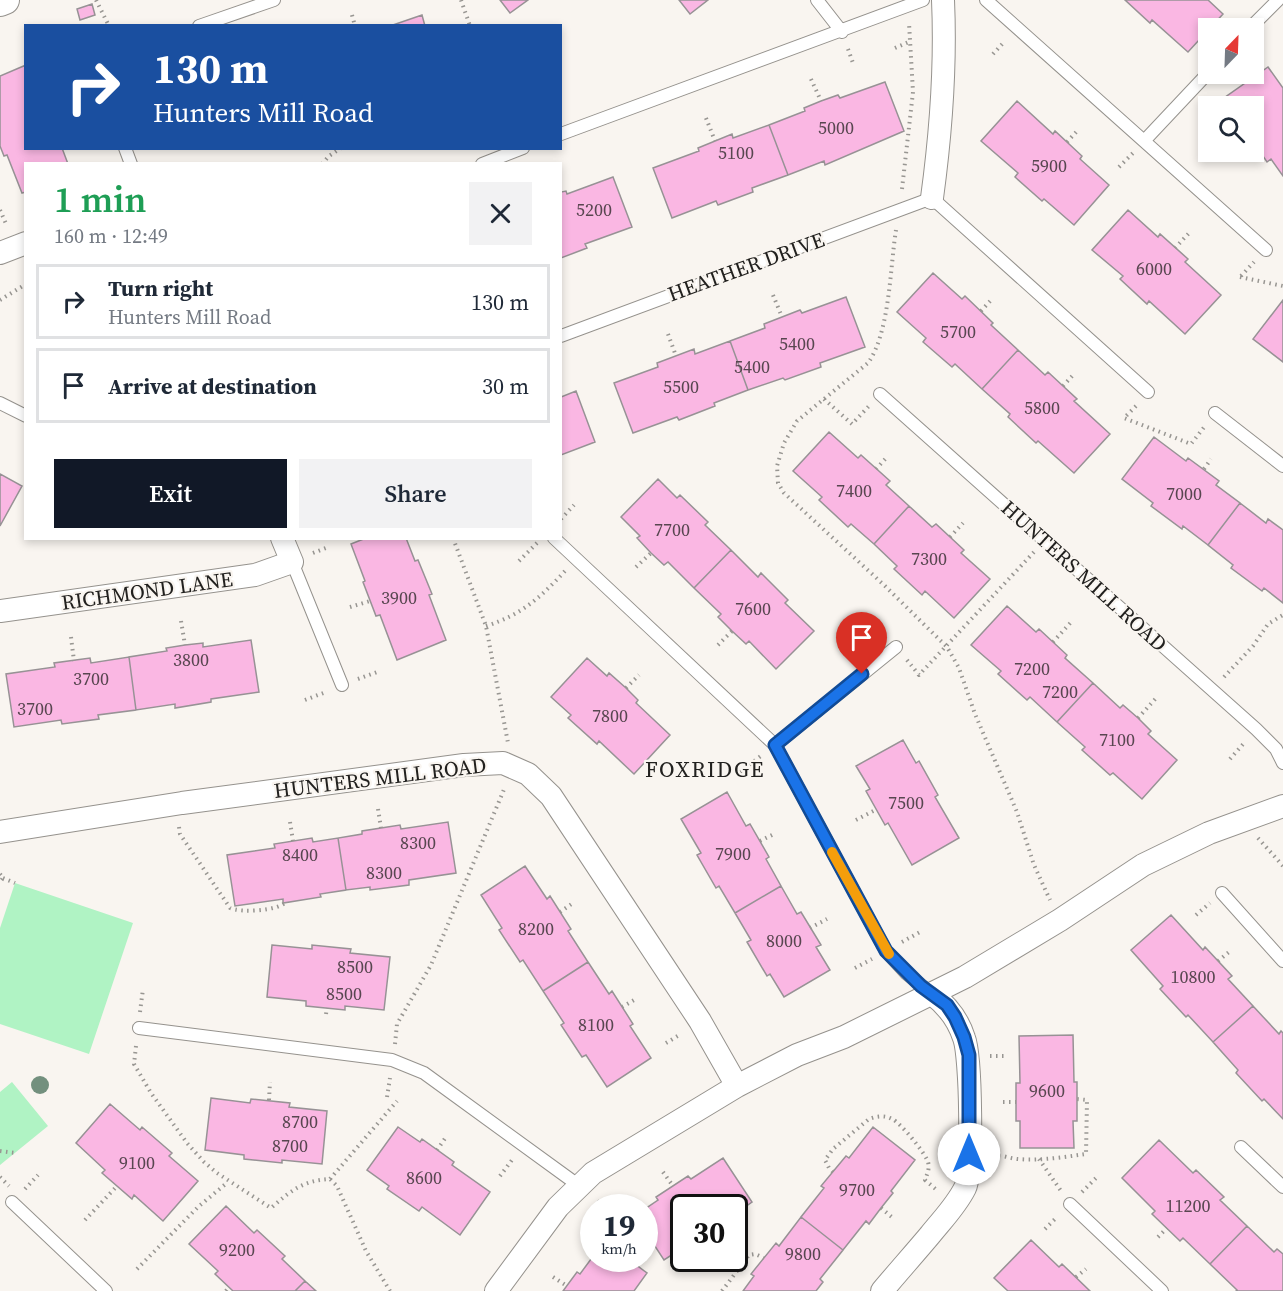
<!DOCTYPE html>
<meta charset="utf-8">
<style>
:root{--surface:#fff;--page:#f2f2f3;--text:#1f2937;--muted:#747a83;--line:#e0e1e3;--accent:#111827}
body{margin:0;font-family:"Source Serif 4",serif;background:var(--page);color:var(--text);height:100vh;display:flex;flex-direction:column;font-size:22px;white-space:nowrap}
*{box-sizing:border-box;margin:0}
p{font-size:20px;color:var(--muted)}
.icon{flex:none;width:33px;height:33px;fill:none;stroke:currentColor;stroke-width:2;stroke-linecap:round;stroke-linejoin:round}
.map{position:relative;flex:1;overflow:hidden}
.sheet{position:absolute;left:24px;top:162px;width:538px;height:378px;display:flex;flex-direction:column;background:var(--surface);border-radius:0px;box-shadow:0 3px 9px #0003}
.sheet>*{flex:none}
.banner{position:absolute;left:24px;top:24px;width:538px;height:126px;border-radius:0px;box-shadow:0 3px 9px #0003;background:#1a4fa0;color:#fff;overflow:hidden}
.needle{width:39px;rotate:23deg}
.buttons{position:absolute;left:1198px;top:18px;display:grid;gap:12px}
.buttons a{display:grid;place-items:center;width:66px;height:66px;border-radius:0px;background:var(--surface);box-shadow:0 3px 9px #0003;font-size:30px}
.speed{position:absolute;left:580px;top:1194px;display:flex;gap:12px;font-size:30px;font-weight:700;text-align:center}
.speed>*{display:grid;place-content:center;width:78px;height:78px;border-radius:50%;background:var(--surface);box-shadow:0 3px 9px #0003;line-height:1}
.speed small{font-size:15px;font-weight:400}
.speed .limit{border:3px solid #111;border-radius:9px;background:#fff;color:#111}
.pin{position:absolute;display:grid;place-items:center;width:51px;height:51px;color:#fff;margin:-62px -26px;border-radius:50% 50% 50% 0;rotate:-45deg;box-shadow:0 0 6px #0007}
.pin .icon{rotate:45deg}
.me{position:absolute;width:66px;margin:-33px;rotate:0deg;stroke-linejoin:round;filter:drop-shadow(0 0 4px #0008)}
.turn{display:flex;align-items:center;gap:21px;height:126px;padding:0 30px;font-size:27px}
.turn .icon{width:78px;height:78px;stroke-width:2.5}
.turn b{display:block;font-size:42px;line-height:51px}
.round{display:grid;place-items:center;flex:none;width:63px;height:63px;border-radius:0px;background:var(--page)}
.overview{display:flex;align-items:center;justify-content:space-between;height:102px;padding:0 30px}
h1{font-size:36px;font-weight:600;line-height:45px;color:#1e9e55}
.button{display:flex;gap:12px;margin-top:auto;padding:12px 30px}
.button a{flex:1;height:69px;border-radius:0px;background:var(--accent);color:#fff;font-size:24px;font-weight:600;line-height:69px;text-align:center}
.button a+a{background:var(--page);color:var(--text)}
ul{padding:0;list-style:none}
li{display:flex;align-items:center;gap:18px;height:75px;margin:0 12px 9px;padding:0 18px;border:3px solid var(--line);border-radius:0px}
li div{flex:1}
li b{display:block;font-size:22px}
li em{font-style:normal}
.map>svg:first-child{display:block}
</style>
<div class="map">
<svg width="1283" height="1291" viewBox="0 0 1283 1291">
<rect width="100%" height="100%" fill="#f9f5f0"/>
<path fill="#b0f3c4" d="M15,883L133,923L89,1054L0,1024V928Z
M12,1082L48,1126L0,1165V1092Z"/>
<path fill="#fab7e3" stroke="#979295" stroke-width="1.5" d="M500,0H528L510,13Z
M679,0H708L690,14Z
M1125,0H1208L1223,14L1188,52L1152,20L1150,23Z
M92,4L95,15L80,20L77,9Z
M422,15L425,26H390Z
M26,65V148H62L68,164H26V192L22,193L7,155L4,156L0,146V76Z
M1268,67L1283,88V176L1271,159L1267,162L1254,143V106H1231L1224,98Z
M885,82L904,131L825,165L824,161L788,175L769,125L805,111L804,108L821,101L838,95L840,98Z
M1017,101L1053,134L1055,131L1082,156L1080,159L1109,185L1074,225L1044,199L1042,201L1015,177L1018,173L981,141Z
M769,125L788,175L752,188L753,192L718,205L716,201L672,218L653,168L699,151L698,148L732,134L733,138Z
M613,177L632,227L585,244L587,248L561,258V192L566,191L567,194Z
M1128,210L1158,237L1160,234L1188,259L1185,262L1221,295L1185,334L1149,301L1147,304L1120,279L1123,276L1092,250Z
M933,273L962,299L965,296L993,323L991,325L1018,350L982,389L955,364L952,367L923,342L926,338L897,312Z
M846,297L865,347L820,363L821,367L785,380L783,378L748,390L730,341L765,328L764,324L800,310L802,313Z
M1283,300V362L1253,339Z
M730,341L748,390L714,403L715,406L679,420L677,417L633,433L614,383L658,367L657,363L694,349L695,354Z
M1018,350L1045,375L1048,372L1063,386L1077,399L1074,401L1110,434L1074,473L1038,441L1036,443L1008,417L1010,414L982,389Z
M576,391L595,442L561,455V397Z
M829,432L858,458L861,455L890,481L886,485L909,506L874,544L851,524L848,527L819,500L822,497L793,471Z
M1154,437L1186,461L1188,458L1219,481L1216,485L1240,503L1208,545L1183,526L1182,529L1151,506L1153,503L1122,479Z
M0,474L22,486L0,526Z
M658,479L677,498L680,495L708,522L705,525L731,550L694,588L668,562L664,565L651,553L637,538L640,536L621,517Z
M1240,503L1266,523L1268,519L1283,530V603L1264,588L1262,591L1231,568L1233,565L1208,545Z
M909,506L932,527L936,524L964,550L961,553L990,579L954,618L925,591L922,595L894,569L897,566L874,544Z
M366,538H406L415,561L418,560L432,594L429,595L446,640L397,660L380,615L376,616L363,582L365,581L351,544Z
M731,550L758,577L761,573L788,600L785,603L814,631L776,669L749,641L746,644L732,631L718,617L721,614L694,588Z
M1007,606L1036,632L1039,629L1067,655L1065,658L1093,683L1057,722L1030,697L1027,700L998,674L1001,671L971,645Z
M251,640L259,692L211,699V702L175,708V704L136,710L129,657L167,651L166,648L185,645L203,643V647Z
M129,657L136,710L98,715L99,719L62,724L61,720L14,727L6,674L55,667L54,663L90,658L91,663Z
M587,658L607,676L609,673L626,688L638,700L636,703L670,735L634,774L599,741L597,744L568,718L571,715L551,697Z
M1093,683L1120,708L1123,705L1138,718L1151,731L1148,734L1177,760L1142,799L1113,773L1110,775L1082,750L1085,747L1057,722Z
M903,740L916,763L919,761L938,795L935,797L959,838L912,865L888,823L885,825L866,791L870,789L856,766Z
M727,792L746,826L750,824L769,857L766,859L781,886L735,913L719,886L716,888L697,855L701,853L681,819Z
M448,822L456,873L409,880V885L370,890V887L346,890L338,838L362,834V831L400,825L401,829Z
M312,838L313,842L338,838L346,890L320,894L321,897L283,903V899L235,906L227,855L275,848L274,844Z
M525,866L547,899L550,896L571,929L568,931L588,962L543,991L523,960L520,962L499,930L502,928L481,895Z
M781,886L797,914L801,912L821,945L816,947L830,970L784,997L770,974L767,976L747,942L751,940L735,913Z
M1171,915L1203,950L1205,947L1232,976L1228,979L1253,1006L1213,1042L1188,1015L1186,1017L1160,989L1163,986L1131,950Z
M272,945L312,949V945L351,949L350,953L390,957L384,1010L345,1006V1010L306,1006V1001L267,997Z
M588,962L609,994L612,991L633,1024L630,1026L651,1058L607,1087L586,1055L582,1057L561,1025L564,1023L543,991Z
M1253,1006L1279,1034L1281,1031L1283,1033V1119L1264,1099L1262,1101L1236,1073L1238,1070L1213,1042Z
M1073,1035L1074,1082H1077V1121H1073L1074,1148H1020V1121H1016V1083H1020L1019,1036Z
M211,1098L250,1103L251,1099L290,1103L289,1107L327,1111L322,1164L282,1160V1163L244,1159V1155L205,1150Z
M110,1104L140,1130L142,1127L172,1153L169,1156L198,1181L163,1221L134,1195L132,1199L102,1173L105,1170L76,1143Z
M398,1127L420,1142L422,1139L454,1162L452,1165L490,1192L460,1235L422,1207L419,1211L387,1189L389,1186L367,1170Z
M873,1127L915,1160L891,1191L893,1193L881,1208L869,1224L866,1221L843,1250L801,1217L824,1188L821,1186L846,1156L849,1158Z
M1159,1140L1193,1173L1196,1170L1224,1197L1220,1200L1247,1226L1210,1264L1183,1238L1180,1241L1152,1214L1155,1211L1122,1178Z
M723,1158L752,1202L735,1214V1208H684V1247L664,1260L645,1231V1209L658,1200L656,1197L688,1176L691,1179Z
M226,1206L254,1233L257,1230L285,1256L282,1259L305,1281L295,1291H233L215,1274L218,1271L189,1244Z
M801,1217L843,1250L820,1279L823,1282L816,1291H743L754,1276L751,1274L776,1243L779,1246Z
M1247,1226L1274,1252L1277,1249L1283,1254V1291H1236L1237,1290L1210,1264Z
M1031,1240L1059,1267L1062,1264L1090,1291H1008L994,1278Z
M594,1255V1258H627L647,1273L634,1291H563L577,1272L580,1274Z
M305,1281L316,1291H295Z"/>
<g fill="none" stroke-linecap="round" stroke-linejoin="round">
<g stroke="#95928d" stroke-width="14">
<path id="service" d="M817,0L842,32
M986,0L1266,250
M199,26L274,0
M1250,28L1278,0
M561,134L923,0
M1145,140L1209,72
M125,148L131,164
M482,164L523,148
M561,336L932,198L1148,392
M880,394L1256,729L1276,749L1283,763
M0,403L26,416
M1215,413L1283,466
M554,538L775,745L886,951L906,973L932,994
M292,562L342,685
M775,745L896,647
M1222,893L1283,961
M139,1028L392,1060L424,1073L578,1185
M1241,1147L1283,1187
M12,1202L106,1291
M1070,1204L1162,1291"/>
</g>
<g stroke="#95928d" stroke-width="24">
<path id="minor" d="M932,198C941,132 946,67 943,0
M0,253L26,243
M0,611L255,575L292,562L282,538
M0,832L182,803L464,765L503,763L528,774L551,796L700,1021L737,1086
M496,1291L558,1207L593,1173L737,1086L797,1055L844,1037L965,977L1060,920L1143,865L1209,833L1283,806
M882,1291C898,1272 914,1254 930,1235C942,1220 956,1206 965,1188C973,1172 971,1056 964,1038C958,1019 948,1006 932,994"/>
</g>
<g stroke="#95928d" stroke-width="30">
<path id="tertiary" d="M0,2L5,0"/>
</g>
<path stroke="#989692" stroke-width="4" stroke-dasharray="1.5 4.5" stroke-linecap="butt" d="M96,0L109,26
M461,0L470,26
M352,15L355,26
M895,48L911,41
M848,49L853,63
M993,54L1005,41
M811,79L821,101
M706,118L715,141
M1067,142L1078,130
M322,164L329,156L341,148
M1119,167L1133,153
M902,189L913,92L909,23
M0,210L7,226
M896,230C890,267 890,332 868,363L797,421L784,443L777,466L778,483L784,493L884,585L947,647L959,668L975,714L1017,812L1034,865L1050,900
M1175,248L1190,232
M1241,276L1254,262
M1240,277L1283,286
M773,295L782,317
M0,300L26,284
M981,311L992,299
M668,334L676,356
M1063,386L1074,374
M824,399L852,424L869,406
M1136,406L1124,418L1191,444L1205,426
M876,469L888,456
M1204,469L1211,459
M561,519L574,505
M950,537L963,523
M453,538L486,626L508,743
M313,553L326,548
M519,561L537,543
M636,567L651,553
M350,607L370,601
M871,618L884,634
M181,621L185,645
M486,626C521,615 540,598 565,571
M71,637L74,661
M1053,642L1073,620
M718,645L732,631
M907,660L919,675L1034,552
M1224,677L1253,646L1268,624L1283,615
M358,679L377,672
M626,688L639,675
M305,700L326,692
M1138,718L1158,696
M1230,759L1245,742
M740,772L762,755
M378,809L381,828
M856,820L877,809
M290,822L293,841
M179,827L180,834L230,908C241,913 277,911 286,902
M1258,838L1283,866
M760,841L776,833
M0,874L3,878L0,882
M3,878L15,883
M560,912L573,903
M1196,915L1210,903
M810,928L827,919
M902,942L920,932
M1218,961L1229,952
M855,968L872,959
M622,1007L636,999
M140,1012L143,989
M326,1014L327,1008
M666,1043L681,1034
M395,1044L397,1024L431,965L505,787
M136,1046L134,1064L151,1093L187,1143L204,1162L217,1173L271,1208C290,1191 304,1180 330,1179L337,1186L366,1251L390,1291
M990,1056H1004
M387,1097L390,1078
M269,1100L270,1082
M1003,1102H1016
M437,1150L446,1137
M0,1151L15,1153
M993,1155C1002,1155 1009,1158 1017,1159C1040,1161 1064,1157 1086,1154L1087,1100L1077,1099
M1039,1159L1061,1191
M663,1172L673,1186
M833,1172L829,1168L825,1160L833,1149L869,1119C877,1116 885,1115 892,1119C900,1122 926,1154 928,1162C930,1169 927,1174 925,1180L938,1191
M500,1176L512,1160
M0,1177L9,1186
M330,1179L397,1101
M25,1189L38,1175
M1082,1192L1097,1177
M597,1201L604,1208
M881,1208L893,1218
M85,1220L117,1186
M1045,1229L1057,1217
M1158,1237L1167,1228
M137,1269L198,1207L228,1182
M553,1277L567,1286
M1076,1277L1086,1269
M226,1291L229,1287
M722,1291L749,1255L755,1254L764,1258"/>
<use href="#service" stroke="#fff" stroke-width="12"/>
<use href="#minor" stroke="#fff" stroke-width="22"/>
<use href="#tertiary" stroke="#fff" stroke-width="28"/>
</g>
<circle fill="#73907e" cx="40" cy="1085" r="9"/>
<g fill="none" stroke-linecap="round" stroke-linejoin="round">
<g stroke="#114b97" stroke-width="15">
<path id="route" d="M862,674L775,745L886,951L921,986L947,1005L955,1017L964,1037L969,1055V1154"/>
</g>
<use href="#route" stroke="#1a73e8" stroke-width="10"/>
<path stroke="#f59e0b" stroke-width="10" d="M832,852L889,954"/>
</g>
<g text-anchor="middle" stroke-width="4.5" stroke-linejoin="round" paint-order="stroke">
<g font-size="18" fill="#584650">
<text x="836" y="134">5000</text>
<text x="736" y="159">5100</text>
<text x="1049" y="172">5900</text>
<text x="594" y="216">5200</text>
<text x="1154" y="275">6000</text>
<text x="958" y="338">5700</text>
<text x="797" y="350">5400</text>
<text x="752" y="373">5400</text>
<text x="681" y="393">5500</text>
<text x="1042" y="414">5800</text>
<text x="854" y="497">7400</text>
<text x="1184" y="500">7000</text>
<text x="672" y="536">7700</text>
<text x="929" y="565">7300</text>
<text x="399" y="604">3900</text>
<text x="753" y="615">7600</text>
<text x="191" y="666">3800</text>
<text x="1032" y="675">7200</text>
<text x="91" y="685">3700</text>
<text x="1060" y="698">7200</text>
<text x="35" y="715">3700</text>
<text x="610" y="722">7800</text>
<text x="1117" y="746">7100</text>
<text x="906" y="809">7500</text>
<text x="418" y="849">8300</text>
<text x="733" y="860">7900</text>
<text x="300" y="861">8400</text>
<text x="384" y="879">8300</text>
<text x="536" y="935">8200</text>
<text x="784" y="947">8000</text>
<text x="355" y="973">8500</text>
<text x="1193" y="983">10800</text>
<text x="344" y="1000">8500</text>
<text x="596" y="1031">8100</text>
<text x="1047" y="1097">9600</text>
<text x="300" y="1128">8700</text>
<text x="290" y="1152">8700</text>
<text x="137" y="1169">9100</text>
<text x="424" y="1184">8600</text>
<text x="857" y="1196">9700</text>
<text x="1188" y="1212">11200</text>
<text x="237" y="1256">9200</text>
<text x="803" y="1260">9800</text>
</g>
<g font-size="21" fill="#22211f" stroke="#f9f5f0">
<text transform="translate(746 267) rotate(-20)" y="7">HEATHER DRIVE</text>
<text transform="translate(1084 576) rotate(42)" y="7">HUNTERS MILL ROAD</text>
<text transform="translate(147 591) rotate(-8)" y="7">RICHMOND LANE</text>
<text transform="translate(380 778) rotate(-7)" y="7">HUNTERS MILL ROAD</text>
</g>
<g font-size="22" letter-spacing="1.5" fill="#22211f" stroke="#f9f5f0">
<text x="705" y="777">FOXRIDGE</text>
</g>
</g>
</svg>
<div class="buttons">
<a><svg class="needle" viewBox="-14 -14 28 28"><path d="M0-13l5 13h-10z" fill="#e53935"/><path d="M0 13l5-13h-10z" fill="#747a83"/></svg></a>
<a><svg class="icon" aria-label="search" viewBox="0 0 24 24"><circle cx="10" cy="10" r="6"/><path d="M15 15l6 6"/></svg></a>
</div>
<div class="speed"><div>19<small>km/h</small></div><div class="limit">30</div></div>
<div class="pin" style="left:862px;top:674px;background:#d93025"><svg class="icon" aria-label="arrive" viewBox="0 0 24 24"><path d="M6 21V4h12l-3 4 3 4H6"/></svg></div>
<svg class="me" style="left:969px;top:1154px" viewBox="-20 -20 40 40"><circle r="19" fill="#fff"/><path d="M0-13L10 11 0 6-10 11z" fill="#1a73e8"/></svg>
<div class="banner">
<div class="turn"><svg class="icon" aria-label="right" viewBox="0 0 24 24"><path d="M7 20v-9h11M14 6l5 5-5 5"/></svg><div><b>130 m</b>Hunters Mill Road</div></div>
</div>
<section class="sheet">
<div class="overview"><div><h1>1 min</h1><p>160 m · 12:49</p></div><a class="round"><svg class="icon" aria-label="close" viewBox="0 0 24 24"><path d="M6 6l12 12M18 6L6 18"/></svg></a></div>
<ul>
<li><svg class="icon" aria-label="right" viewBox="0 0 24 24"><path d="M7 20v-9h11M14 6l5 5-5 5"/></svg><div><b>Turn right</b><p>Hunters Mill Road</p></div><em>130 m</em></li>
<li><svg class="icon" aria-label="arrive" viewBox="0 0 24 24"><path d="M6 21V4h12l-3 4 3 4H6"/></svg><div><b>Arrive at destination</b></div><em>30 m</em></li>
</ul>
<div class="button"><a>Exit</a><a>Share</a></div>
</section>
</div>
